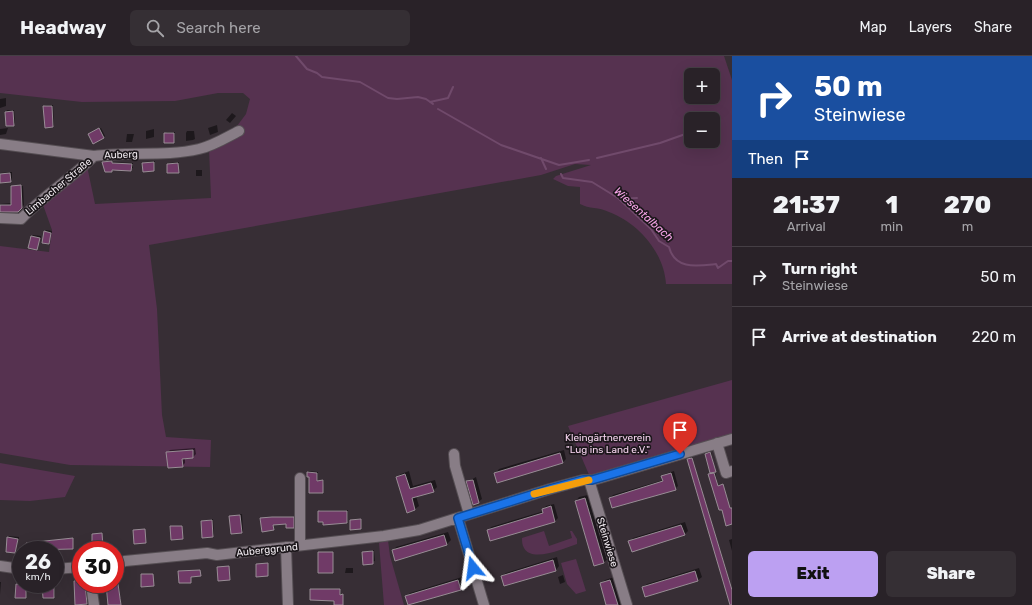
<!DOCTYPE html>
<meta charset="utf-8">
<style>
:root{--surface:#292228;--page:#352f34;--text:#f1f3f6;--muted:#a5a4a8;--line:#453f45;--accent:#bca0f2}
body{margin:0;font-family:Rubik,sans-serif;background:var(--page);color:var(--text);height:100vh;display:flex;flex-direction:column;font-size:15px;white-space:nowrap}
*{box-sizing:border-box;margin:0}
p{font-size:13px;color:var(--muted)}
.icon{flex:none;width:22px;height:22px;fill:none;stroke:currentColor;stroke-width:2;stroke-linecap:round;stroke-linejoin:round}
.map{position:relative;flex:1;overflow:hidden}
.sheet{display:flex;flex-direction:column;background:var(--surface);width:300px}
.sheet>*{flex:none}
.top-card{background:#1a4fa0;color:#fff;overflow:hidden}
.fabs{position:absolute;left:684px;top:12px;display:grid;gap:8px}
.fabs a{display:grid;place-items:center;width:36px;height:36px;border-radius:6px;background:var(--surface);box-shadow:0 4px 16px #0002,0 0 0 1px var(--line);font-size:20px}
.speed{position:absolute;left:12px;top:485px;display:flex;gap:8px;font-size:20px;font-weight:700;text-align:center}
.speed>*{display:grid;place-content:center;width:52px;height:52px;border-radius:50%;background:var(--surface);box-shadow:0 4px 16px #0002,0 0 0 1px var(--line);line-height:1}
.speed small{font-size:10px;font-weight:400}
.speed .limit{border:6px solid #d22;background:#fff;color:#111}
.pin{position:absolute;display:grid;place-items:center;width:34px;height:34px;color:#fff;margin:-41px -17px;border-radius:50% 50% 50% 0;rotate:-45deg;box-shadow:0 0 4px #0007}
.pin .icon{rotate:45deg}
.me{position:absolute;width:44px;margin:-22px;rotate:344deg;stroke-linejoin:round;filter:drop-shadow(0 0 3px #0008)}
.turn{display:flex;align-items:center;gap:14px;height:84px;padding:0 16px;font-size:18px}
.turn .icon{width:52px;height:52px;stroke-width:2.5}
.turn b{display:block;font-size:28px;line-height:34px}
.then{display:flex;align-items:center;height:38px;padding:0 16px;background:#0003;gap:8px;font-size:15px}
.eta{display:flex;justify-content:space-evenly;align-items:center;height:68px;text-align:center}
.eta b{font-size:24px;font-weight:800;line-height:28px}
.cta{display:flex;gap:8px;margin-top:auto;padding:8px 16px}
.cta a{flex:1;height:46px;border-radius:6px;background:var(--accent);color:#111;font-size:16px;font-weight:800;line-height:46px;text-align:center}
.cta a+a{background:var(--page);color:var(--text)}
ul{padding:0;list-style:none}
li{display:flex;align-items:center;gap:12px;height:60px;padding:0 16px;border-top:1px solid var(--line)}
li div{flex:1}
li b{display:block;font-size:15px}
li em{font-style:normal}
header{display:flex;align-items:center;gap:24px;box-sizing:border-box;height:56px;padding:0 20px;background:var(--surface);border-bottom:1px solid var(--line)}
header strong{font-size:19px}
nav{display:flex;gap:22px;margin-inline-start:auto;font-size:14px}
.search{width:280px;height:36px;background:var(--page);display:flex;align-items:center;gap:10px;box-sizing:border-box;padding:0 14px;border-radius:6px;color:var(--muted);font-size:15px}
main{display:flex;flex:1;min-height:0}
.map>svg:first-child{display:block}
</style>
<header>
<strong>Headway</strong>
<div class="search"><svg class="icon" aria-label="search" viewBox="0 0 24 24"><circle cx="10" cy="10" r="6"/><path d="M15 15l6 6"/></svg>Search here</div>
<nav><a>Map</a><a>Layers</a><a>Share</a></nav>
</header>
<main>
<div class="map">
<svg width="732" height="549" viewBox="0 0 732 549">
<rect width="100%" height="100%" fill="#372e35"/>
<path fill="#563250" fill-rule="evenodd" d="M0,0H724L732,24V228H666C664,196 638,167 609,156C599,151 589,153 580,148V131L568,130L553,123L556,120L591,109L575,108L541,119L149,189L157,253L162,359L166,381L211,384L210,411L70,409L0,397V190L49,196L52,174L42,146L87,110L95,148L211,142L209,92L237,78V70L246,58L250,43L243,37H218L175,45L82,46L0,37ZM691,19H713V41H691ZM691,63H713V85H691Z
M732,324V380L590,421L568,370Z
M0,407L75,420L65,441L30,445L0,444Z
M544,475L549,490L572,482L570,475H572L577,483V488C565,492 532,507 524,492C522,489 522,485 522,482Z
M388,484L390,500L404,549H384L379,487Z
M576,503L586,535L576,538L567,528L561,507Z"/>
<path fill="#0007" d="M6,42V50L0,52V43Z
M46,49H53L54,69L53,70L44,50Z
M7,54H14L15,67L13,69L6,56Z
M232,57L236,60L230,67L226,64Z
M217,69L218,76L210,79L208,72Z
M8,72L6,78L0,79V73Z
M101,72L105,80L103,82L90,77Z
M154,73V81L146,83V75Z
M187,75H194L195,83L193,84L186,85V77Z
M167,76H175L174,86L165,78Z
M127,78H134L132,86H126Z
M105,104H113V106L133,107V112L112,115L103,106Z
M155,105L154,114L143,107L145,106Z
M179,106L178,116L168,108L169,107Z
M202,114V120H196V114Z
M12,116V124L11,125L0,126V117Z
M13,129V131L23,130L24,149L18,155H0V148L12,147Z
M46,174L52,175L49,187L45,176Z
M33,179L41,180L37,193L32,180Z
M195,392L196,398L193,401L185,402V407L182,410L167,397L170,394Z
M564,394L566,403L563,406L496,417L499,413Z
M711,396L718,430L723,428L730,452H732V467L711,418L706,398Z
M692,402L732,533V549L688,403Z
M309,415L318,416V424H324L322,436L310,420L308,416Z
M409,415L413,430L435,424L437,431L433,435L416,440L419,450L415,453L407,455L397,421L401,418Z
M674,415L678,430L675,433L610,442L613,439L663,424L662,421L665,418Z
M476,421L482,443L478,446L467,426Z
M588,439L608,503L604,506L595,509L576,445L579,441Z
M554,448L558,462L555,465L488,475L491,471L544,455L543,453L546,450Z
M320,454H348V465L347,466L319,456Z
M242,458L243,475L242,476L230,461Z
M213,463L214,478L213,480L202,465Z
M685,466L688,475L684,479L630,486L633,482Z
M448,476L451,484L447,488L395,504L393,495L396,491Z
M9,480L19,481L15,496L8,482Z
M73,482V492L56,493V496L55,494H27V487Z
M732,483V495L729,484Z
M374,494L375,505L364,508L363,497Z
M557,501L559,510L556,514L505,529L502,520L506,517Z
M346,512H353V517H345Z
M699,512L702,521L698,524L646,540L643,531L647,528Z
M563,519L565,526L560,528L558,521Z
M115,521H118L119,542H121V549H109L107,528H115Z
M462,521L464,530L461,533L409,549L407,540L410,537Z
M614,521L622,549H607L601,528L605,524Z
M81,523V528H86L88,545L87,547L75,525Z
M0,526H1L0,539Z
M18,527L27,528L26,541L17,529Z
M45,528H55V540L54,541L43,529Z
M311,533H340L341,538H343V549H335V544Z"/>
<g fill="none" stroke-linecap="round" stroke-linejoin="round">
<path stroke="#704a6b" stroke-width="2" d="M296,0L307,13L317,17L322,21L360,26L388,42L397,43L418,41L426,43L433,48
M430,46L448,42L453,31
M438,53L501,89L559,109L589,104
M541,102L546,113
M597,102L660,87L691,76
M561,118L563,122L592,126L618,142L651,173L659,185L669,191C675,214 697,210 716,208L718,212L728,205H732
M619,143L637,142"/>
</g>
<path fill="#703a67" stroke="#988d95" d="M43,50H52L53,71L45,72Z
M13,55L14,70H6L5,56Z
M99,72L104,82L93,88L88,78Z
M164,77H174V87H164Z
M112,105V107L132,108L131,115L112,114V116H105L102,106Z
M154,106V115L143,116L142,107Z
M178,107L179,117H167V108Z
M10,117L11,126L0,127V118Z
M21,129L22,152L18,156H0V149H11V130Z
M44,175L51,177L49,188L42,187Z
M31,180L40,182L37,194L28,192Z
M193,394V402L182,403L183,411L168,412L166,396Z
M710,396L716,416L710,417L705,398Z
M560,397L563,407L497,427L494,417Z
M692,402L732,534V549H730L687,403Z
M307,416L317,417V425L323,424V437H309V421H307Z
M671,417L676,434L612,452L609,442L663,425L661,420Z
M714,417L718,430L723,428L730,452H732V468L726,470L722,454H719L708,418Z
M405,418L410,433L431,427L434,436L412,442L415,454L407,457L396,421Z
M473,424L479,447L473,449L466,425Z
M585,442L604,507L594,510L575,445Z
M551,450L555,466L490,485L487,474L543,457L542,453Z
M318,455H347V467L323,469V466H318Z
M240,459L242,477L231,478L229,460Z
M272,461H294V472H286V468L273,469L274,474L262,476L260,462Z
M361,463V473L350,474V464Z
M212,464L213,481L202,482L201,465Z
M681,469L685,479L632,496L628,485Z
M170,470H182L183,483L171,484Z
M145,473L146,487L134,488L133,474Z
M102,477L103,491H92V478Z
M444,479L447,489L395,505L392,494Z
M7,481L18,483L15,497L6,496Z
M73,482V493L26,494V487Z
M373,495V508L363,509L362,496Z
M318,496H333V517H318Z
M553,504L556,515L504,530L501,520Z
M268,507V520L256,521V508Z
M229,510L230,524L218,525L217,511Z
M200,514L201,520L191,521V527H179L178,515Z
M695,515L698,525L645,541L642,531Z
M141,518H153L154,530L141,531Z
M81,524V528H85L87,548L75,549L74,525Z
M458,524L461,534L408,549L405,540Z
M610,524L613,533L618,549H606L600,527Z
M16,528L26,529V542H15Z
M106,528H118L121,549H108Z
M42,529H54V542H43Z
M310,533H340V539L343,538V549H334V545L310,544Z"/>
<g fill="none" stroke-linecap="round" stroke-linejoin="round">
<g stroke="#554e53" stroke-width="12">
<path id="minor" d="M0,88L94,100C128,95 165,101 199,93C213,90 227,81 239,75
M0,162L21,163C43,140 71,123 94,100
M717,387L726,417L732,415
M454,398L455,410L469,458
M300,422V489
M589,424L627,549
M458,462L484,549
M286,491L288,549
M115,509L125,505L207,497L217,499L384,480L419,474L550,433L583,424H593L732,383
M0,510L21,513
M55,513L81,511
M91,528L94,549"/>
</g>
<use href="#minor" stroke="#887d86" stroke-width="10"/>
</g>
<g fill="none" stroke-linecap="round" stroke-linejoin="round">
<g stroke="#114b97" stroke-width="10">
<path id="route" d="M473,512L458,462L550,433L583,424H592L680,398"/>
</g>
<use href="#route" stroke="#1a73e8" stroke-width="7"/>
<path stroke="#f59e0b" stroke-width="7" d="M534,438L589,424"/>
</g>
<g text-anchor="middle" stroke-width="3.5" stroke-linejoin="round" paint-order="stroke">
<g font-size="10" fill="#f2ecf1" stroke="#1c171b">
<text transform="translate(121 98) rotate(-2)" y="4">Auberg</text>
<text transform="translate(58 130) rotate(-40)" y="4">Limbacher Straße</text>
<text transform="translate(608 486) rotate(73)" y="4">Steinwiese</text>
<text transform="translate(267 493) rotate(-6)" y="4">Auberggrund</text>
</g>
<g font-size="10" fill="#f6d4ef" stroke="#1c171b">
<text x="608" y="385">Kleingärtnerverein<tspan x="608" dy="12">"Lug ins Land e.V."</tspan></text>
</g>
<g font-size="11" font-style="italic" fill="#f6a4e7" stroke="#1c171b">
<text transform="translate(644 158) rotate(42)" y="4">Wiesentalbach</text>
</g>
</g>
</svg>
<div class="fabs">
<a>+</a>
<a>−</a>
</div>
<div class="speed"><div>26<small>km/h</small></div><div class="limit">30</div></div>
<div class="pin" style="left:680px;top:398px;background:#d93025"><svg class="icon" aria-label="arrive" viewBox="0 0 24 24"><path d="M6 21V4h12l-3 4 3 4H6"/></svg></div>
<svg class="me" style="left:473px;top:512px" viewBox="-20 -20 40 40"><path d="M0-17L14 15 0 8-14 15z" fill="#1a73e8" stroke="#fff" stroke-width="4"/></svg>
</div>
<section class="sheet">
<div class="top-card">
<div class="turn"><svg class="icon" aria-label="right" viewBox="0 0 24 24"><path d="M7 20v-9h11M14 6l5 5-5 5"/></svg><div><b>50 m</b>Steinwiese</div></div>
<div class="then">Then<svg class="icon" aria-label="arrive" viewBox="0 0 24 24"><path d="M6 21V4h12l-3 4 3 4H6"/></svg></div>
</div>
<div class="eta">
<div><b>21:37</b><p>Arrival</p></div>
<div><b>1</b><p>min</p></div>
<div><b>270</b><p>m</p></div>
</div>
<ul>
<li><svg class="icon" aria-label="right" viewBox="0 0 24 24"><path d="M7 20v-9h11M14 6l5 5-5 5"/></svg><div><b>Turn right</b><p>Steinwiese</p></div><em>50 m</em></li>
<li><svg class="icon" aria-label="arrive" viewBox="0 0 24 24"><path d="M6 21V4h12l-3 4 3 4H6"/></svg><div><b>Arrive at destination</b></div><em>220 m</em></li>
</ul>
<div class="cta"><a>Exit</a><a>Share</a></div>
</section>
</main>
